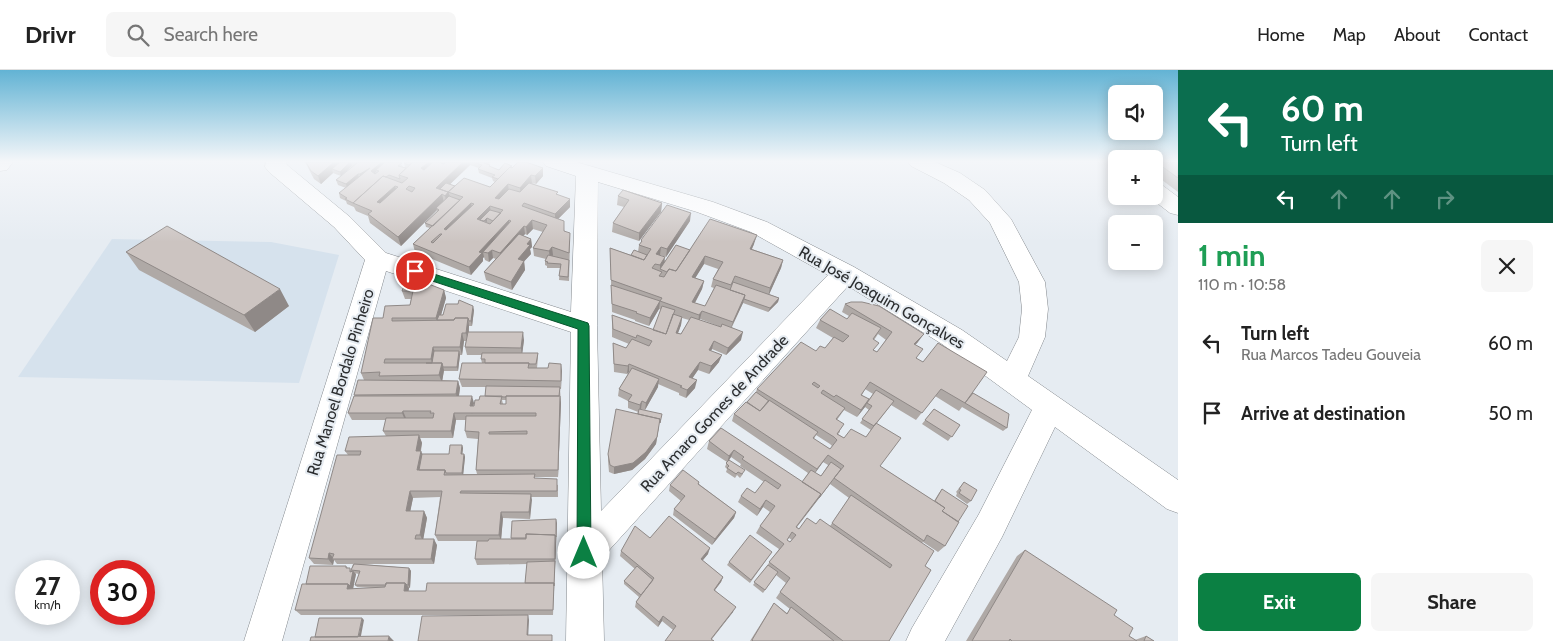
<!DOCTYPE html>
<meta charset="utf-8">
<style>
:root{--surface:#fff;--page:#f6f6f6;--text:#222;--muted:#767676;--line:#e0e0e0;--accent:#0b8043}
body{margin:0;font-family:Cabin,sans-serif;background:var(--page);color:var(--text);height:100vh;display:flex;flex-direction:column;font-size:19px;white-space:nowrap}
*{box-sizing:border-box;margin:0}
p{font-size:16px;color:var(--muted)}
.icon{flex:none;width:28px;height:28px;fill:none;stroke:currentColor;stroke-width:2;stroke-linecap:round;stroke-linejoin:round}
.map{position:relative;flex:1;overflow:hidden}
.side{display:flex;flex-direction:column;background:var(--surface);width:375px}
.side>*{flex:none}
.hud{background:#0b6e4f;color:#fff;overflow:hidden}
.fabs{position:absolute;left:1108px;top:15px;display:grid;gap:10px}
.fabs a{display:grid;place-items:center;width:55px;height:55px;border-radius:8px;background:var(--surface);box-shadow:0 2px 12px #0003;font-size:25px}
.speed{position:absolute;left:15px;top:490px;display:flex;gap:10px;font-size:25px;font-weight:700;text-align:center}
.speed>*{display:grid;place-content:center;width:65px;height:65px;border-radius:50%;background:var(--surface);box-shadow:0 2px 12px #0003;line-height:1}
.speed small{font-size:12px;font-weight:400}
.speed .limit{border:8px solid #d22;background:#fff;color:#111}
.pin{position:absolute;display:grid;place-items:center;width:42px;height:42px;color:#fff;margin:-21px;border:2px solid #fff;border-radius:50%;box-shadow:0 1px 5px #0007}
.me{position:absolute;width:55px;margin:-28px;rotate:0deg;stroke-linejoin:round;filter:drop-shadow(0 0 4px #0008)}
.turn{display:flex;align-items:center;gap:18px;height:105px;padding:0 20px;font-size:22px}
.turn .icon{width:65px;height:65px;stroke-width:2.5}
.turn b{display:block;font-size:35px;line-height:42px}
.lanes{display:flex;align-items:center;height:48px;padding:0 20px;background:#0003;justify-content:center;gap:25px;direction:ltr}
.lanes .off{opacity:.35}
.round{display:grid;place-items:center;flex:none;width:52px;height:52px;border-radius:8px;background:var(--page)}
.headline{display:flex;align-items:center;justify-content:space-between;height:85px;padding:0 20px}
h1{font-size:30px;font-weight:700;line-height:38px;color:#1e9e55}
.primary-button{display:flex;gap:10px;margin-top:auto;padding:10px 20px}
.primary-button a{flex:1;height:58px;border-radius:8px;background:var(--accent);color:#fff;font-size:20px;font-weight:700;line-height:58px;text-align:center}
.primary-button a+a{background:var(--page);color:var(--text)}
ul{padding:0;list-style:none}
li{display:flex;align-items:center;gap:15px;height:70px;padding:0 20px}
li div{flex:1}
li b{display:block;font-size:19px}
li em{font-style:normal}
header{display:flex;align-items:center;gap:30px;box-sizing:border-box;height:70px;padding:0 25px;background:var(--surface);border-bottom:1px solid var(--line)}
header strong{font-size:24px}
nav{display:flex;gap:28px;margin-inline-start:auto;font-size:18px}
.search{width:350px;height:45px;background:var(--page);display:flex;align-items:center;gap:12px;box-sizing:border-box;padding:0 18px;border-radius:8px;color:var(--muted);font-size:19px}
main{display:flex;flex:1;min-height:0}
.map>svg:first-child{display:block}
</style>
<header>
<strong>Drivr</strong>
<div class="search"><svg class="icon" aria-label="search" viewBox="0 0 24 24"><circle cx="10" cy="10" r="6"/><path d="M15 15l6 6"/></svg>Search here</div>
<nav><a>Home</a><a>Map</a><a>About</a><a>Contact</a></nav>
</header>
<main>
<div class="map">
<svg width="1178" height="571" viewBox="0 0 1178 571">
<rect width="100%" height="100%" fill="#e6ecf2"/>
<path fill="#d6e2ed" d="M112,169L271,172L339,185L299,313L18,307Z"/>
<g fill="none" stroke-linecap="round" stroke-linejoin="round">
<g stroke="#84898e" stroke-width="1">
<path id="street" d="M0,92H13L7,100L0,101Z
M266,92H286L287,95L350,147L386,183L571,242L576,106L546,96L543,92H576L713,132L767,152L854,197L962,260L1007,291L1019,267L1022,239L1019,212L990,153L969,130L944,113L911,96L908,92H935L960,103L985,120L1011,149L1045,212L1048,239L1045,267L1028,306L1178,410V443L1167,439L1055,357L1002,467L945,571H906L912,558L979,444L1032,340L942,274L848,216L602,488L604,571H566L571,262L386,201L282,571H244L365,190L334,157L269,102L265,97ZM598,112L697,142L751,162L828,205L601,441L597,256Z
M1154,113L1162,115L1178,127V145L1170,143L1148,126H1154Z"/>
</g>
<use href="#street" fill="#fff" fill-rule="evenodd"/>
</g>
<path fill="#afa9a6" fill-rule="evenodd" d="M305,92H401H400L403,97L406,98H405L404,93L405,92H491L488,94L491,97L499,100L512,97L543,98V106L536,114L532,113L558,125L570,129V137L558,149L570,171L569,211L559,210L560,198H547V196L545,195V191L546,189L534,186L533,178L543,162L533,159L527,165L525,164L523,166L531,169L532,177L530,179L531,184L524,191L525,200L512,220L486,210L484,202L496,189L493,188L489,192L485,190L484,187L483,188V191L471,205L415,182L413,174L430,158L426,157L425,153L437,141V140L401,176L370,153L368,146L356,141L354,137L347,134L346,131L340,128L339,123L346,118L338,115L336,110L354,96H352L341,106L333,103L321,114L314,109ZM470,95L479,98L478,99L479,103L492,108L493,111L495,112L490,117L455,116L450,114Z
M1154,92H1177L1178,93V122L1154,104Z
M618,126L662,133L661,142L639,171L612,162L613,153L624,137L617,135Z
M690,151L666,187L660,185L665,191L690,180L754,174L752,179L783,190L781,198L769,224L779,228L778,232L768,242L743,233L732,257L741,270L726,285L712,279L711,281L719,292L709,304L698,300L692,308L695,318L686,328L679,325V323L658,314V317L645,340L641,339L659,356L656,374L645,389L632,400L614,404L609,402L608,391V384L638,342L628,338V331L618,326L619,319L629,302L627,304L614,302L613,273L626,278L629,274L612,267V245L653,260L661,240L659,239V236V239L649,256L635,251V250L612,242L610,178L631,185L638,182L639,175L641,173V170ZM704,194L718,199L713,209L711,217L714,218L705,236L695,233L702,219L704,211L695,208ZM682,248L689,250L681,264L678,263L681,255ZM700,249L721,257L700,250Z
M126,182L289,236L255,262L139,200Z
M444,220L446,228L441,245L474,240L472,256H469V262L524,270L522,283H538V288L537,298H530H548L561,294V319H560L561,333L558,407H535V408L558,415V427H531L530,449L503,448L501,469H511V468L557,453L553,545H301L295,540L306,514L346,496L348,498L351,500L353,494H337L334,490L333,495L314,494L309,488L348,385L345,381L386,366L383,361L386,350H352L348,343L355,326L354,325L364,310L361,303L383,248L410,235L411,229H405L402,221ZM464,271H466L465,277L467,285H482L481,289L482,293L459,309L462,317H486L485,326L474,336H473L474,333L459,326L460,318L458,311L442,310L444,301H458L460,285H462ZM502,330H506V334H503ZM456,350H466L465,361L467,368L478,369L476,400L477,404H463L465,387L464,384H462L463,378L462,375L449,384H422L421,381L422,373L420,368H453ZM440,427L435,465L438,471H489L475,489L477,495L527,494L525,513L426,521H408L409,518H410L411,501L409,498L362,494H434L437,475L423,469L427,448L424,441H410L413,428ZM354,503L359,504L355,515L357,517L376,518L353,519L356,504Z
M845,234L918,272L915,275L917,289L973,323L1007,358L1003,361L962,337L959,341L935,326L916,350L891,335L877,353L880,396L934,431L939,423L942,419L958,452L945,476L938,482L923,472L922,473L925,496L889,571H750L774,533L787,543L790,539L776,528L786,513L776,505L763,523L753,515L779,479L756,463L760,456L770,442L763,437L757,446L738,432L741,426L755,423L764,412L740,396L741,394L731,387L729,390L743,404L740,408L737,405L735,408L726,402L727,399L725,397L727,392L707,379L709,371L721,358L802,412L808,403L732,351L734,344L747,332L756,322L757,319L816,281L825,278L833,268L816,258L820,250L847,249L849,246L842,242ZM878,264L886,270L877,282L874,280V270ZM865,319L873,324L869,329L862,325ZM865,337L869,340L860,353L871,360L866,367L844,368L838,364L840,362L837,350L844,340L857,347ZM816,365L830,374L832,376L830,379L814,369ZM823,392L828,395L821,406L815,403ZM830,414L849,428L830,456L816,454L799,459L797,457ZM789,468L792,470L790,472L787,470Z
M934,339L960,355L948,371L922,354Z
M699,412V414L736,442L734,448L712,475L673,445L674,439L681,431L669,421L670,415Z
M964,412L971,431L967,434L956,426L957,423L956,422Z
M650,468L708,484L702,490L723,507L721,512L715,520L733,542L712,569L673,560L662,551L658,557L635,537L636,532L639,527L624,514V511L635,499L620,486L621,481Z
M1025,480L1114,545L1129,566L1135,570L1146,566L1154,571H966L1017,486Z
M772,482L750,513L727,495L729,492Z"/>
<path fill="#8f8987" d="M334,92H345L332,99L333,103L321,114L318,106Z
M350,92H351L352,96L341,106L340,102Z
M382,92H388L376,100V102L372,105L361,109L360,104Z
M429,92H440L423,107L421,98Z
M463,92H470V95L441,123L436,118Z
M543,98V106L536,114L535,106Z
M358,104L359,108L347,118L346,114Z
M531,105L532,113L521,126L520,118Z
M508,114L509,122L496,136L495,128Z
M395,116L398,125L380,141L377,132Z
M448,122L450,130L447,134L445,126Z
M442,124L444,133L436,138L437,140L401,176L398,167Z
M570,129V137L555,152V144Z
M471,133L473,141L446,167L444,159Z
M662,133L661,142L639,171V163Z
M490,136L491,144L487,149V152L477,149Z
M691,143L690,151L666,187L667,179Z
M509,150L510,159L483,182L484,187L483,188V191L471,205L469,197L479,182Z
M532,150L533,159L527,165L526,157Z
M524,156L525,164L501,191L500,183Z
M757,165L754,174L748,187L750,179Z
M531,169L532,177L530,179L531,184L519,197L518,189L527,174Z
M552,177L553,185L550,190L549,181Z
M661,177L660,185L655,192L656,184Z
M492,180L493,188L489,192L488,183Z
M705,186L704,194L691,215L692,207Z
M665,187L664,196L660,199V195Z
M783,190L781,198L768,227L770,218Z
M524,191L525,200L512,220L511,212Z
M704,211L702,219L691,240L692,232Z
M280,219L289,236L255,262L244,245Z
M444,220L446,228L439,252H437L436,248Z
M745,225L743,233L730,260L733,252Z
M779,228L778,232L768,242L770,238Z
M660,231L659,239L649,256L650,248Z
M473,236L474,240L472,256L471,251Z
M702,241L700,249L698,253L699,245Z
M682,247L681,255L675,271L676,263Z
M468,248L469,256L468,271L466,263Z
M523,262L524,270L522,286L521,278Z
M743,262L741,270L726,285L728,278Z
M462,263L464,271L462,285L460,277Z
M924,264L918,272L908,282L914,274Z
M714,271L712,279L707,288L709,280Z
M433,277L436,285L433,297L431,289Z
M459,281L460,285L458,301L457,297Z
M722,285L719,292L709,304L711,296Z
M700,292L698,300L688,315L689,307Z
M442,293L444,300L442,313L439,305Z
M561,294L562,301L561,319Z
M629,294V302L627,304L628,296Z
M659,309L658,317L645,340L646,333Z
M697,310L695,318L686,328L687,320Z
M458,311L460,318L458,331L456,324Z
M472,326L474,333L472,344L470,336Z
M560,326L561,333L558,407V400Z
M869,329L865,337L857,347L861,340Z
M642,331L641,339L639,343L640,335Z
M403,341L406,348L405,350L402,343Z
M454,343L456,350L453,368L451,361Z
M659,356L656,374L645,389L632,400L614,404V397Z
M419,365L422,373L419,388L416,381Z
M462,375L463,378L462,388L461,384Z
M734,380L731,387L727,393L729,386Z
M421,381L424,388L418,404L417,400Z
M464,384L465,387L463,407L462,403Z
M828,385L813,406L817,399Z
M830,414L792,463L821,424Z
M410,421L413,428L409,448L406,441Z
M531,424L532,430L530,449L529,442Z
M766,430L763,437L757,446L760,439Z
M424,441L427,448L423,471L420,465Z
M501,442L503,448L501,471L499,465Z
M736,442L734,448L712,475L715,469Z
M556,449L557,453L555,494V489Z
M434,469L437,475L434,494L431,489Z
M710,478L708,484L699,495L701,489Z
M329,483L334,489H332L334,490L333,495L328,489Z
M409,498L411,501L410,518L408,515Z
M353,501L356,504L352,524L347,519L348,514Z
M723,507L721,512L711,525L714,520Z
M405,513L409,518L408,526L404,521Z
M736,537L733,542L710,571Z
M528,545L529,550L528,570L527,565Z
M663,546L662,551L658,557L659,552Z
M362,548L364,550L360,571L358,569Z
M389,566L394,571H388Z"/>
<path fill="#ccc4c1" stroke="#8f8987" fill-rule="evenodd" d="M306,92H334L318,106L311,101Z
M340,92H350L340,102L332,99Z
M353,92H382L371,101L375,104L379,101L376,100L385,92H399L402,93L398,96L406,98L399,105L400,109L389,105L386,107L383,106L353,133L345,129L347,128L339,123L370,98L360,104H358L346,114L336,110L357,93Z
M405,92H413L409,95L404,93Z
M413,92H429L421,98L424,100L433,92H442L441,93L444,94L446,92H463L436,118L448,122L445,126L442,124L398,167L368,144L372,141L353,133L383,106L402,113L408,108L399,105ZM395,116L398,117L380,133L377,132ZM409,116L415,118L412,122L406,119Z
M473,92H485L484,93L490,95L489,96L499,100L505,93L512,96L510,97L498,109L492,107L495,105L478,99L482,95Z
M518,92H526L543,98L535,106L531,105L520,118L508,114L495,128L499,129L509,119L520,122L529,113L558,122L556,124L570,129L555,144L524,133L522,136L564,151V161L570,163L569,183L552,177L549,181L533,178L547,155L532,150L526,157L524,156L500,183L492,180L488,183L483,182L511,151L509,150L479,182L482,183L469,197L413,174L463,127L448,122L464,108L490,117L510,97L512,98ZM471,133L474,134L446,160L444,159ZM490,136L503,140L490,154L477,149ZM440,164H442L433,173L431,172Z
M1156,92H1177L1178,93V108Z
M446,113L455,116L448,122L449,126L460,130L433,156L425,153L439,140L436,138L449,126L448,122L440,119Z
M623,120L662,133L639,163L613,153L629,130L618,126Z
M667,135L691,143L667,179L661,177L656,184L665,187L660,195L655,194L652,198L662,202L659,206L664,207L669,199L676,201L710,149L757,165L750,179L783,190L770,218L735,206L731,215L713,209L723,192L705,186L692,207L704,211L692,232L705,236L716,215L745,225L733,252L702,241L699,245L660,231L662,228L611,210L610,178L644,190L651,179L639,175L642,171L641,170Z
M490,140L501,143L493,151L487,148L484,151L480,150Z
M167,156L280,219L244,245L126,182Z
M519,164L531,169L527,174L530,175L518,189L524,191L511,212L484,202Z
M676,175L690,180L676,201L669,199L667,202L660,199Z
M634,180L647,185L644,190L631,185Z
M548,185L569,190L568,207L559,206L561,194L547,193L548,192L545,191Z
M408,206L444,220L436,248H392V251L454,250L455,248H468L466,263H462L460,277H433L431,289H385L384,293H442L439,305L379,306L380,302L361,303L373,248H383L385,236L410,235L413,221H402Z
M733,212L779,228L770,238L744,229L745,225L730,220Z
M611,215L660,231L650,248L636,243L637,242L612,234Z
M459,230L473,236L471,251H469L468,248H455L454,250H437L439,245H443L446,234H458Z
M851,232H862L879,236L924,264L914,274L923,279L916,288L923,292L938,273L987,302L965,333L941,319L922,343L870,312L861,325L869,329L861,340L836,325L834,327L823,320L821,323L845,338L836,349L844,354L837,364L844,368L851,359L866,367L876,353L901,368L880,396L945,438L942,441L959,452L945,476L927,465L924,471L834,408L844,396L828,385L817,399L734,344L746,332L760,341L769,330L818,362L813,368L830,379L837,370L834,367L757,319L801,272L816,281L820,276L825,278L834,267L843,272L849,266L820,250L830,239L847,249L852,243L881,258L873,269L879,273L873,280L877,282L892,262L845,234ZM814,312L820,316L818,318L812,314Z
M662,236L675,240L666,264L653,260Z
M673,244L682,247L676,263L681,264L691,247L721,257L722,254L743,262L728,278L714,271L709,280L722,285L711,296L700,292L689,307L697,310L687,320L680,317L682,316L629,294L628,296L614,294L613,273L626,278L632,269L649,276L652,271L637,265L636,268L613,259L612,245L666,264Z
M468,262H523L521,278L465,277Z
M434,281H459L457,297H443L442,293H426H432Z
M482,283H538L536,294H529V293H485V289H481Z
M462,293H529L528,298H548L549,293L561,294V311L459,309Z
M632,298L659,309L646,333L642,331L640,335L628,331L632,325L619,319Z
M358,310L458,311L456,324L354,325Z
M486,316L560,317L559,326H506V327L485,326Z
M876,320L894,331L874,356L862,349L872,336L867,333Z
M756,322L769,331L760,341L747,332Z
M973,323L1009,344L1007,358L965,333Z
M354,326H472L470,336H474L475,330H479L480,326H502L500,334H506V326H560L558,400H476L479,362L465,361L466,346H536V343H454L451,361H383L386,348H433L434,343H430L431,341H403L402,343H348ZM527,361V364H489V362Z
M616,339L660,349L657,367L646,382L633,393L614,397L610,395L608,384Z
M639,339L662,344L660,353V349L638,344Z
M934,339L960,355L952,367L925,350Z
M721,358L821,424L796,457L799,459L807,448L816,454L820,449L890,498L892,495L832,453L851,425L934,481L925,496L931,500L889,571H843L780,522L790,508L769,492L784,474L760,456L775,436L766,430L760,439L741,426L747,418L755,423L765,410L778,419L781,415L742,389L744,387L734,380L729,386L709,371ZM792,462L796,465L790,472L787,470Z
M419,365L416,381H421L417,400H445L444,405L535,404L534,408L557,409V421H461L460,423L531,424L529,442H501L499,465H435L442,421H410L406,441H424L420,465H416L415,469H434L431,489H332L334,484L329,483L328,489L309,488L337,385H360L361,381H345L349,367Z
M450,375H462L461,384H464L462,403H446L445,400H419L422,384H449Z
M729,390L745,400L742,404L738,402L736,404L727,398L729,396L726,393Z
M831,392L841,399L819,428L821,424L802,412L811,400L821,406Z
M683,400L699,412L698,414L736,442L715,469L674,439L685,426L670,415Z
M964,412L977,420L971,431L959,423L961,420L959,419Z
M942,419L968,436L958,452L942,441L945,438L935,431Z
M669,446L710,478L701,489L723,507L714,520L736,537L711,569L714,571H665L676,556L663,546L659,552L636,532L654,508L621,481L635,456L650,468Z
M556,449V467L555,465L526,464V468H511L512,451Z
M526,464L555,465V489H475L477,471H488L489,469H526Z
M750,465L772,482L751,510L729,492Z
M1025,480L1117,540L1114,545L1133,558L1129,566L1137,571H1012L1010,569L1009,571H972Z
M555,491L554,516V513H525L527,492Z
M354,494L409,498L408,515H407L405,513H386V515H355L360,501L351,500Z
M768,495L778,502L765,520L754,512Z
M310,496H346V498H350V502L353,501L350,516L348,514H306Z
M637,496L653,510L641,525L624,511Z
M386,513H405L404,521H426L427,513H554L553,540H295L302,514H348L347,519L385,517Z
M774,533L787,544L791,537L834,571H753L752,570Z
M528,545L527,565H552V571H418L422,546Z
M319,548H362L358,567H315Z
M389,566L388,571H310L311,567Z
M1146,566L1154,571H1144Z"/>
<linearGradient id="sky" x2="0" y2="1"><stop stop-color="#62b3d4"/><stop offset="0.53" stop-color="#f4f6f9"/><stop offset="1" stop-color="#f4f6f9" stop-opacity="0"/></linearGradient>
<rect width="1178" height="172" fill="url(#sky)"/>
<path fill="#0b8043" stroke="#07532c" d="M415,198L588,253L589,256L591,483L589,488L584,490L579,488L577,483L578,259L411,204L410,201Z"/>
<g text-anchor="middle" stroke-width="4" stroke-linejoin="round" paint-order="stroke">
<g font-size="16" fill="#2c2e30" stroke="#e6ecf2">
<text transform="translate(882 227) rotate(30)" y="6">Rua José Joaquim Gonçalves</text>
<text transform="translate(340 312) rotate(-73)" y="6">Rua Manoel Bordalo Pinheiro</text>
<text transform="translate(714 343) rotate(-47)" y="6">Rua Amaro Gomes de Andrade</text>
</g>
</g>
</svg>
<div class="fabs">
<a><svg class="icon" aria-label="sound" viewBox="0 0 24 24"><path d="M4 9h4l5-4v14l-5-4H4zM17 9q2 3 0 6"/></svg></a>
<a>+</a>
<a>−</a>
</div>
<div class="speed"><div>27<small>km/h</small></div><div class="limit">30</div></div>
<div class="pin" style="left:415px;top:201px;background:#d93025"><svg class="icon" aria-label="arrive" viewBox="0 0 24 24"><path d="M6 21V4h12l-3 4 3 4H6"/></svg></div>
<svg class="me" style="left:584px;top:483px" viewBox="-20 -20 40 40"><circle r="19" fill="#fff"/><path d="M0-13L10 11 0 6-10 11z" fill="#0b8043"/></svg>
</div>
<section class="side">
<div class="hud">
<div class="turn"><svg class="icon" aria-label="left" viewBox="0 0 24 24"><path d="M17 20v-9H6M10 6l-5 5 5 5"/></svg><div><b>60 m</b>Turn left</div></div>
<div class="lanes"><svg class="icon" aria-label="left" viewBox="0 0 24 24"><path d="M17 20v-9H6M10 6l-5 5 5 5"/></svg><svg class="icon off" aria-label="ahead" viewBox="0 0 24 24"><path d="M12 20V5M6 11l6-6 6 6"/></svg><svg class="icon off" aria-label="ahead" viewBox="0 0 24 24"><path d="M12 20V5M6 11l6-6 6 6"/></svg><svg class="icon off" aria-label="right" viewBox="0 0 24 24"><path d="M7 20v-9h11M14 6l5 5-5 5"/></svg></div>
</div>
<div class="headline"><div><h1>1 min</h1><p>110 m · 10:58</p></div><a class="round"><svg class="icon" aria-label="close" viewBox="0 0 24 24"><path d="M6 6l12 12M18 6L6 18"/></svg></a></div>
<ul>
<li><svg class="icon" aria-label="left" viewBox="0 0 24 24"><path d="M17 20v-9H6M10 6l-5 5 5 5"/></svg><div><b>Turn left</b><p>Rua Marcos Tadeu Gouveia</p></div><em>60 m</em></li>
<li><svg class="icon" aria-label="arrive" viewBox="0 0 24 24"><path d="M6 21V4h12l-3 4 3 4H6"/></svg><div><b>Arrive at destination</b></div><em>50 m</em></li>
</ul>
<div class="primary-button"><a>Exit</a><a>Share</a></div>
</section>
</main>
